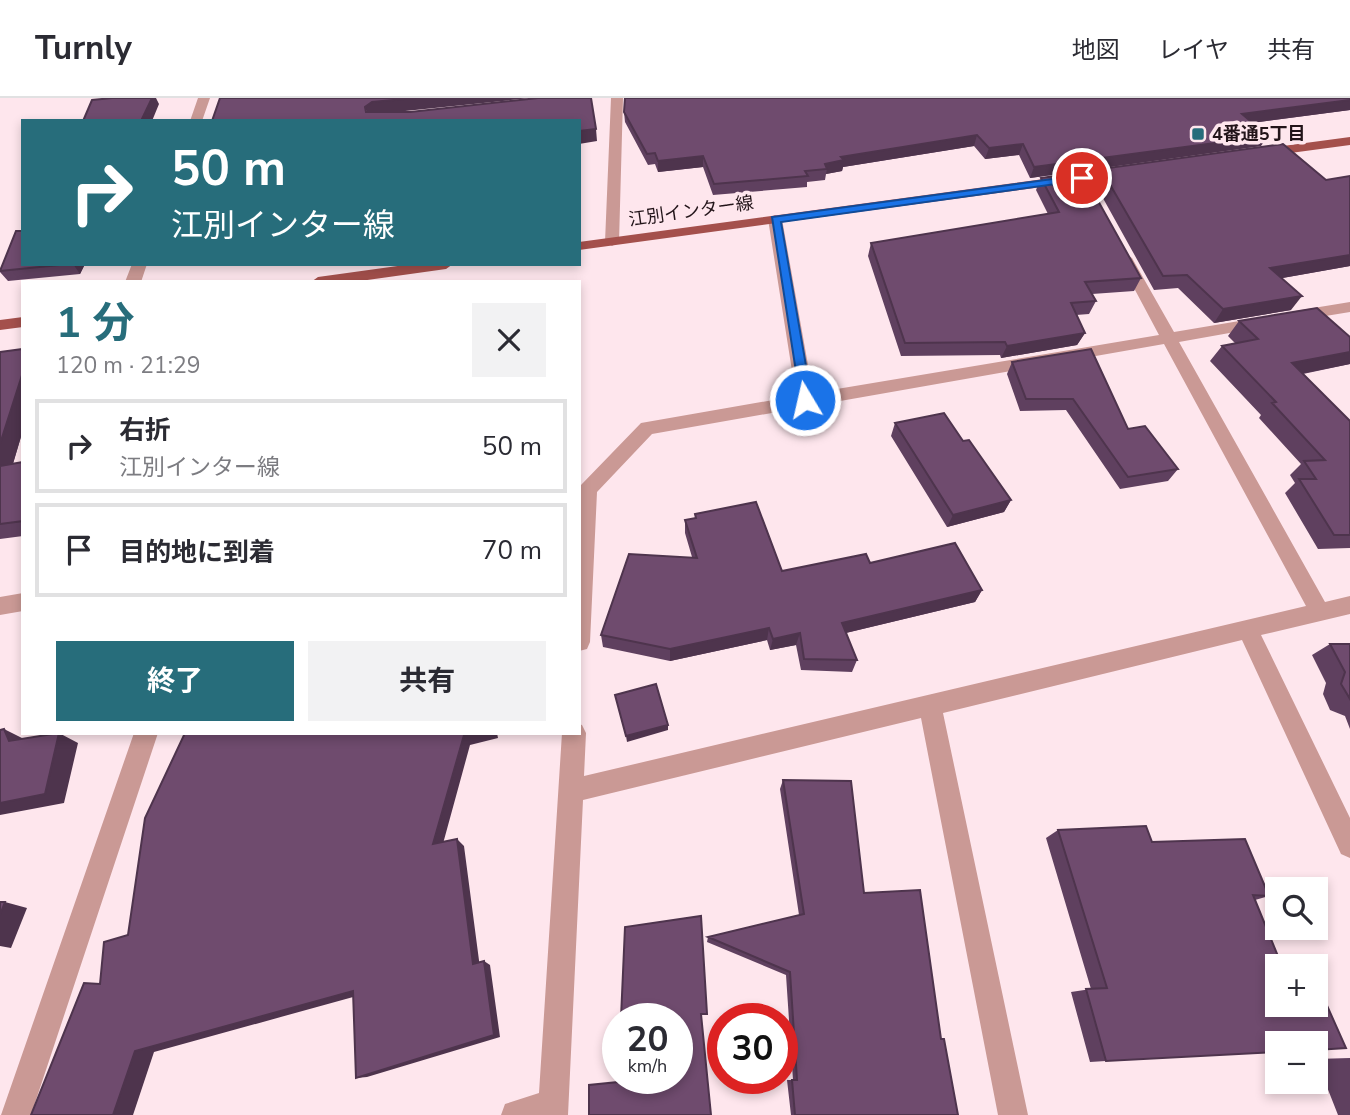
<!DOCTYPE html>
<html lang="ja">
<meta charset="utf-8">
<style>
:root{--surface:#fff;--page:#f2f2f3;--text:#2b2b33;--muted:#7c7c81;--line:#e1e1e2;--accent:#276d7b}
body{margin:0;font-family:"Nunito Sans","Noto Sans JP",sans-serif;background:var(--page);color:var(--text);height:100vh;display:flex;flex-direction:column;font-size:26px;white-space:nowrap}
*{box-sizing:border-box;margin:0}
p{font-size:23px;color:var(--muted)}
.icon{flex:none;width:38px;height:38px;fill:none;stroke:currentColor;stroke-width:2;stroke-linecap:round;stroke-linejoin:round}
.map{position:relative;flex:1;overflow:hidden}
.drawer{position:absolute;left:21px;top:182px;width:560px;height:455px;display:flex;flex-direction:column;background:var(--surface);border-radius:0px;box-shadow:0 4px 10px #0003}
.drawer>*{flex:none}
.guide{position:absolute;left:21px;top:21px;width:560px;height:147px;border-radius:0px;box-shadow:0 4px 10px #0003;background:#276d7b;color:#fff;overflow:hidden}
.tools{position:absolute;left:1265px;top:779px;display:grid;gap:14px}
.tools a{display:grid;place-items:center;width:63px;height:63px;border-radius:0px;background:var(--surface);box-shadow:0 4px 10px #0003;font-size:35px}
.speed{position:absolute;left:602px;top:905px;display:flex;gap:14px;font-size:35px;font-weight:700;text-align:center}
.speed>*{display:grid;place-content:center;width:91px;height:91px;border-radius:50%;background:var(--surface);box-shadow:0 4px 10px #0003;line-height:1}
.speed small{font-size:18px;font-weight:400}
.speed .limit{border:10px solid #d22;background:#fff;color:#111}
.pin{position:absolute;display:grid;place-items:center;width:60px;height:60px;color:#fff;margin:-30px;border:4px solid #fff;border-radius:50%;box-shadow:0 2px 7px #0007}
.me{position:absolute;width:77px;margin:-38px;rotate:351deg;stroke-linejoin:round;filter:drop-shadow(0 0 5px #0008)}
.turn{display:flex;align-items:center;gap:24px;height:147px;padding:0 35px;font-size:32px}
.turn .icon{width:91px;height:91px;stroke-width:2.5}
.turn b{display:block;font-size:49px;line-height:60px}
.round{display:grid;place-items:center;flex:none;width:74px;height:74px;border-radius:0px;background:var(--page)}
.headline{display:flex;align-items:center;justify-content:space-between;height:119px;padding:0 35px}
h1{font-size:42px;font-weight:700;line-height:52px;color:var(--accent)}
.cta{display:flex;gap:14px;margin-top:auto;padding:14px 35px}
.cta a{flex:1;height:80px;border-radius:0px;background:var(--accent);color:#fff;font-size:28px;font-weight:700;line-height:80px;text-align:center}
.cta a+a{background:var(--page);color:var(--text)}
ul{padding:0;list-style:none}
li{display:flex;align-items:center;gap:21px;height:94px;margin:0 14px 10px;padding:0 21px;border:4px solid var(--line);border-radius:0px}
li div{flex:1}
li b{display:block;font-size:26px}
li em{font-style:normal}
header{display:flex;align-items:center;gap:42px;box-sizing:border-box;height:98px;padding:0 35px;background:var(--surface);border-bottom:2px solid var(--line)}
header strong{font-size:33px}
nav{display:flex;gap:38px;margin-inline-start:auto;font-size:24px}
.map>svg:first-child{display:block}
</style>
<header>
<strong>Turnly</strong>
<nav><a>地図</a><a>レイヤ</a><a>共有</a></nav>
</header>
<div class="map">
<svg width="1350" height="1017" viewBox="0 0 1350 1017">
<rect width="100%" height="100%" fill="#fee6ed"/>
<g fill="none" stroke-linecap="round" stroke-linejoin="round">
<path fill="#ca9995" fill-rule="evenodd" d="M198,0H210L202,23H190Z
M611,0H623L619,144L612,148L605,144Z
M775,117L782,121L813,295L1159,237L1118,160L1125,156L1132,160L1174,234L1263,219L1269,220L1271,224L1263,229L1179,244L1325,504L1350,498V516L1261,537L1350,720V760L1341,756L1242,542L943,615L1028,1017H998L921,620L583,702L568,1017H501L505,1006L539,995L562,635H579V626L582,627L586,635L584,678L1306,508L1164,246L652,336L597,394L590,544L587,551L579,553L581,387L641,325L796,298L768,121Z
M132,166H147L141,184H125Z
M1350,204V214L1295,223L1287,218L1295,213Z
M23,495V513L0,517V499Z
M134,635H158L31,1017H1Z"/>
<path fill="#a4504c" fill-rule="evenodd" d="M1350,39V47L1261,59L1254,55L1261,51Z
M1125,70L1130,71V77L579,152V144Z
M412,166H453L446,171L353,184H311L318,179Z
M23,219V229L0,232V222Z"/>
</g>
<path fill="#5f405f" d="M1350,0V12L1252,25L1261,48L1030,80L1019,57L985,61L974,48L843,69L842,73L826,76L825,82L807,84V89L713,97L703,69L658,74L655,66L648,67L625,24L624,14Z
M1101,71L1326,82L1350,78V168L1282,180L1291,212L1214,225L1178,190L1154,192L1094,84Z
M1041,80L1141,180L1134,193L1092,196L1096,203L1089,216L1076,217L1085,235L1077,247L1001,260L1000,257L901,258L868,158L871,145L1048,116L1036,92Z
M23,133L85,166L80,176L8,183L0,174V171Z
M1239,223L1350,266L1303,276L1350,323V450L1318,451L1285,395L1295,385L1290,377L1301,366L1259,320L1261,317L1210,263L1222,248L1235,245L1228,238Z
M23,251V332L13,366L23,364V438L0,441V254Z
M1012,264L1128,331L1178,371L1168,383L1120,391L1066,312L1020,313L1007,276Z
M895,325L963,343L1011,402L1004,414L947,429L891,338Z
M695,416L782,473L870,465L982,492L975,504L846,535L857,562L852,574L801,572L796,547L770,552L767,542L670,563L603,549L601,537L692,459L685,435V422L695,420Z
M1330,546H1350V631L1345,618L1330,612L1323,596L1326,585L1312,557Z
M783,682L864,795L941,941L958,1017H791L787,982H793L786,877L707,844L708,839L799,817L780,691Z
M1058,732L1152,744L1269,798L1255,802L1106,963L1090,964L1071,894L1091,891L1046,740Z
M1350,960V1017H1338L1316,961Z"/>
<path fill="#4e344d" d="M152,0H156L159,6L152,23H141Z
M415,0H531L376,16L369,21L365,9L372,4Z
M1350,2V12L1236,27L1242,16Z
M596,31L597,43L579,46V33Z
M977,37L974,48L843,69L842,73L826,76L827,71L825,66L841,59Z
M1268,38L1261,48L1030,80L1034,69Z
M1023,46L1019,57L985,61L989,50Z
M703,58V69L658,74V63Z
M1350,157V168L1260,184L1270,170Z
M73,166H85L80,176Z
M1302,198L1291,212L1214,225L1223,211Z
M1085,235L1077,247L1001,260L1007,248Z
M1350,254V266L1280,280L1292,265Z
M23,274V332L8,382L0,376V346Z
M1011,402L1004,414L947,429L953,417Z
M982,492L975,504L837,537L842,525Z
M769,530L767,542L670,563V551Z
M800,535L796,547L770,552L773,541Z
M668,627V632L627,644L626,638Z
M4,631L24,641L9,643Z
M59,635L78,645L64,705L0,717V705Z
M472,635H497L498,640L470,647L441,753L433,746L464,637Z
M457,741L464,748L480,870L473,866Z
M5,804L27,810L11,850L0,848V817Z
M484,863L490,867L500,939L367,979L356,980Z
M353,893L364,896L154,954L133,1017H113L135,953Z"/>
<path fill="#6f4b6e" stroke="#4e344d" stroke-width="2" d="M112,0H152L141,23H83L92,2Z
M220,0H415L372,4L365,9L366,14H410L538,0H591L596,31L579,33V23H212Z
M625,0H1350V2L1242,16L1268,38L1034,69L1023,46L989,50L977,37L841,59L844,62L825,66L827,71L805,73L808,78L714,86L703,58L658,63L655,55L647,56L624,14Z
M1283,46L1326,82L1350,78V157L1270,170L1302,198L1223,211L1187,177L1163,178L1101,71Z
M1082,74L1141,180L1085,184L1096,203L1071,205L1085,235L1007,248L1005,244L905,245L871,145L1059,114L1041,80Z
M16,133H23V166H69L0,173Z
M1317,210L1350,239V254L1292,265L1350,323V437H1334L1299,381H1316L1304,363L1325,362L1272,305L1276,304L1222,248L1258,241L1239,223Z
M23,251V274L0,346V254Z
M1091,251L1128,331L1145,328L1178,371L1128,379L1073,301H1026L1012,264Z
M944,315L963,343L969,342L1011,402L953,417L895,325Z
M23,364V423L0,426V368Z
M756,404L782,473L866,456L870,465L955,445L982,492L842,525L857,562L804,561L800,535L773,541L769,530L670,551L601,537L629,456L697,460L685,422L696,420L695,416Z
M1330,546H1350V601L1341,586L1345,574Z
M656,586L668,627L626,638L615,597Z
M4,631L9,643L59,635L45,696L0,705V632Z
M185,635H472L464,637L433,746L457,741L473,866L484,863L494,937L356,980L353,893L135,953L113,1017H31L84,885L100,886L104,844L128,837L145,720Z
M783,682L851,683L864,795L920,792L941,941H944L958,1017H795L792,982H797L790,874L708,839L804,816Z
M1146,728L1152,744L1245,741L1269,798L1253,797L1282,868H1278V906H1316V883L1346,950L1316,952V945H1278V954L1106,963L1086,891L1107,890L1058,732Z
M0,804H5L0,817Z
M701,818L707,916H701L711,1017H589V987L618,984V980H677V920H621L625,829Z"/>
<path fill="#1a73e8" stroke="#114b97" stroke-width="2" d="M1082,77L1085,78V82L781,124L812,302L805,307L801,306L772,119Z"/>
<rect fill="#276d7b" stroke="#fee6ed" stroke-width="2.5" x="1191" y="29" width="14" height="14" rx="3.5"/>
<g text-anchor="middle" stroke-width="7" stroke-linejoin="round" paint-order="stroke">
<g font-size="18" font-weight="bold" fill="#221419" stroke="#fee6ed" text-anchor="start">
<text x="1212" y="42">4番通5丁目</text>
</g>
<g font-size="18" fill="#221419" stroke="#fee6ed">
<text transform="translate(691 113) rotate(-8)" y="6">江別インター線</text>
</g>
</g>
</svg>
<div class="tools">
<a><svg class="icon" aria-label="search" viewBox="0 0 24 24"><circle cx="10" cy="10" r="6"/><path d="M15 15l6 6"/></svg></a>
<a>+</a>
<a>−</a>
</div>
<div class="speed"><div>20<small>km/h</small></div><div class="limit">30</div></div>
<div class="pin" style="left:1082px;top:80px;background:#d93025"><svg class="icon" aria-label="arrive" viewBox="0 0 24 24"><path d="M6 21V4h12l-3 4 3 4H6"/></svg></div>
<svg class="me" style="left:805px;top:302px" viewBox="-20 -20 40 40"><circle r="17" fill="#1a73e8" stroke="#fff" stroke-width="3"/><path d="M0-11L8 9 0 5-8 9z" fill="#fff"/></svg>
<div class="guide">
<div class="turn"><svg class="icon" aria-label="right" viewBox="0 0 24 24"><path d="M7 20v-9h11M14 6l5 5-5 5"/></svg><div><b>50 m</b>江別インター線</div></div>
</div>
<section class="drawer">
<div class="headline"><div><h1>1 分</h1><p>120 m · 21:29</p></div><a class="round"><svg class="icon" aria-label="close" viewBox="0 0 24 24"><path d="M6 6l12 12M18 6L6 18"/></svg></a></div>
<ul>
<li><svg class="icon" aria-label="right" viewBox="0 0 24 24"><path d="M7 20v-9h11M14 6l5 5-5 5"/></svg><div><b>右折</b><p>江別インター線</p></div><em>50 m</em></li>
<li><svg class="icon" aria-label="arrive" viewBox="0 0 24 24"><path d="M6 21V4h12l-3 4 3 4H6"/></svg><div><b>目的地に到着</b></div><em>70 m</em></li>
</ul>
<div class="cta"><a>終了</a><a>共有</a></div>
</section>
</div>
